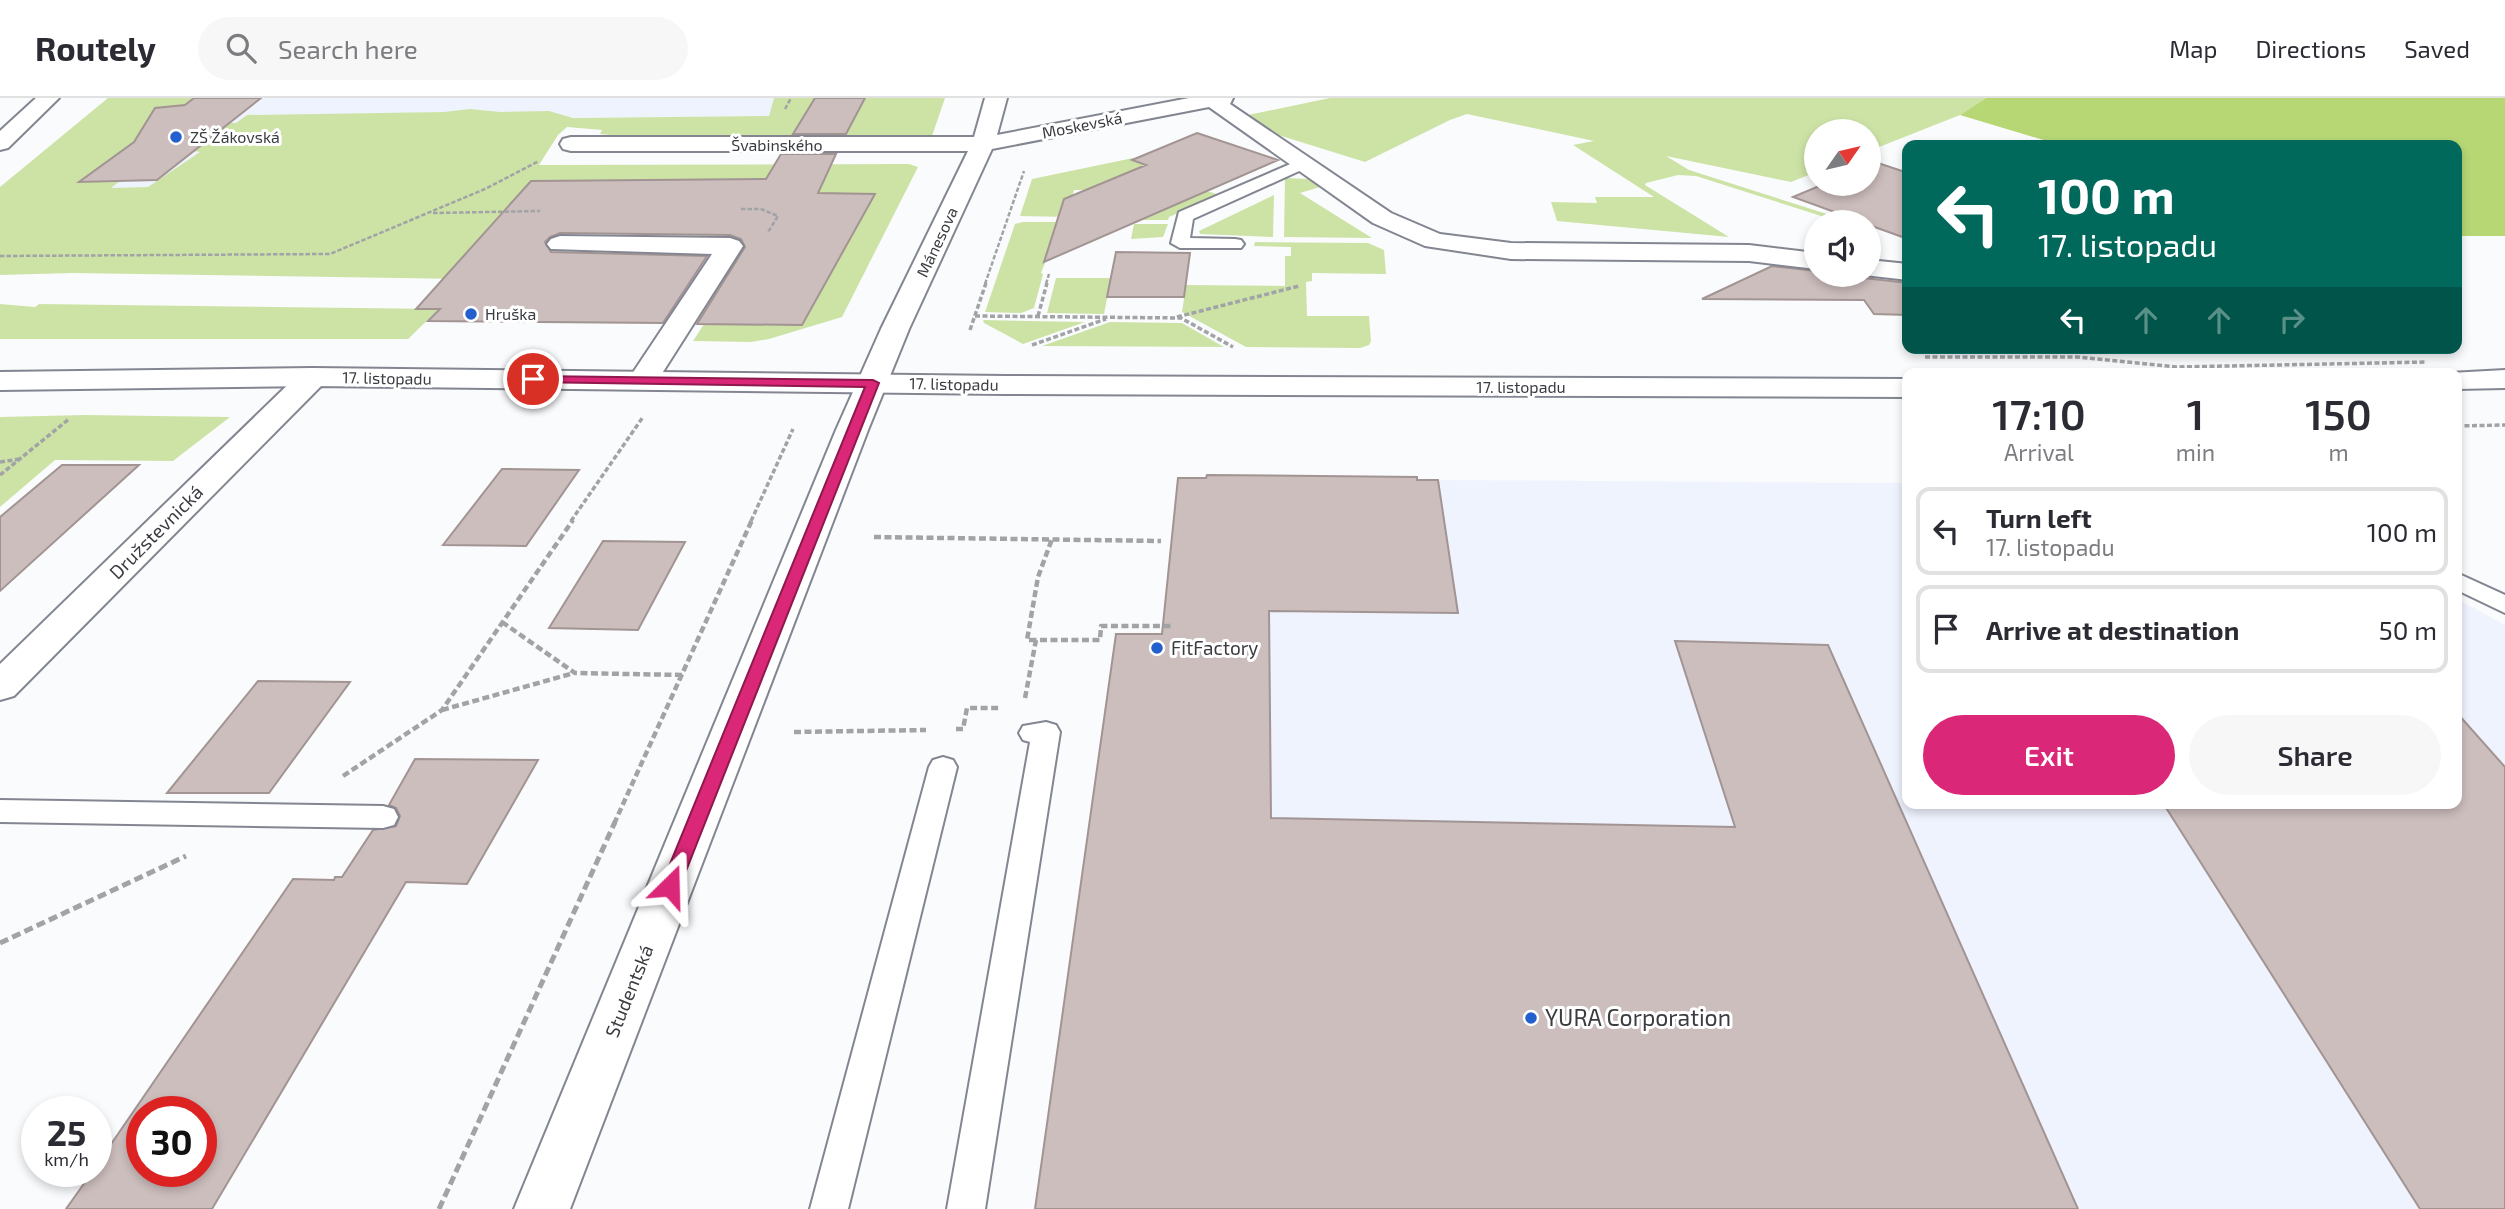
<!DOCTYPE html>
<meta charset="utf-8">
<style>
:root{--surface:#fff;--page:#f7f7f7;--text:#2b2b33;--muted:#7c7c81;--line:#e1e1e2;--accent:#db2777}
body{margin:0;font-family:"Exo 2",sans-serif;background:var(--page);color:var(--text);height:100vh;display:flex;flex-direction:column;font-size:26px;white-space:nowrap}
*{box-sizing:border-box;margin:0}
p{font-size:23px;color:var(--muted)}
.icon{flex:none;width:38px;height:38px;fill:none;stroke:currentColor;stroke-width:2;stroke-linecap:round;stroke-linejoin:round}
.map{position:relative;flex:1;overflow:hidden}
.side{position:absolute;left:1902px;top:270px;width:560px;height:441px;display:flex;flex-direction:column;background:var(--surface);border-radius:14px;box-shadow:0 4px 10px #0003}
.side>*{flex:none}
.top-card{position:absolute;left:1902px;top:42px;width:560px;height:214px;border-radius:14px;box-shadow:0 4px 10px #0003;background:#00695c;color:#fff;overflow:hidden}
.needle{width:46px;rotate:56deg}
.buttons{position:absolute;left:1804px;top:21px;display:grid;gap:14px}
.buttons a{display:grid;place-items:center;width:77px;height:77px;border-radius:50%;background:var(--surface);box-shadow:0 4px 10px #0003;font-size:35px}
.speed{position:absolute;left:21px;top:998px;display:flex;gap:14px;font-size:35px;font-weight:700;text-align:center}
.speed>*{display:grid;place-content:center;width:91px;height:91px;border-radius:50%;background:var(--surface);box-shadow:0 4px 10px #0003;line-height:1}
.speed small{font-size:18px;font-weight:400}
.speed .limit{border:10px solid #d22;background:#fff;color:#111}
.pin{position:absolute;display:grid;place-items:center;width:60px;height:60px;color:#fff;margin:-30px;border:4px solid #fff;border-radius:50%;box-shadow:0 2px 7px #0007}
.me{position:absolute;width:77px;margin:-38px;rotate:22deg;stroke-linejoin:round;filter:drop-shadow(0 0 5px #0008)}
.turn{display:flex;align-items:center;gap:24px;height:147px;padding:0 21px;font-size:32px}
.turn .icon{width:91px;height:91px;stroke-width:2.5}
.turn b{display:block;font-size:49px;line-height:60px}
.lanes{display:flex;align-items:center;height:66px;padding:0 21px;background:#0003;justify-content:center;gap:35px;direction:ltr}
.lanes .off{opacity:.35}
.eta{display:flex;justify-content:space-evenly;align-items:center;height:119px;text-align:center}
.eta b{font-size:42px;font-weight:600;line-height:49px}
.button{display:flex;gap:14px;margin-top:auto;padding:14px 21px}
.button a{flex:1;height:80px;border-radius:42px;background:var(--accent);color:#fff;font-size:28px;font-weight:600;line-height:80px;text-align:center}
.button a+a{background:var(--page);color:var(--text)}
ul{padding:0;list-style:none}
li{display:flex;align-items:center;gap:21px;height:88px;margin:0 14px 10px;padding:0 7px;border:4px solid var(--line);border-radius:14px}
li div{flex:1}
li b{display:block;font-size:26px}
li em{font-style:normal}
header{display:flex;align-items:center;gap:42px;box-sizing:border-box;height:98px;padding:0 35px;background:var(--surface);border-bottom:2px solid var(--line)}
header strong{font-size:33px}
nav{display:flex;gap:38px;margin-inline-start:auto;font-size:24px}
.search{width:490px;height:63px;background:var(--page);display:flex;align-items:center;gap:18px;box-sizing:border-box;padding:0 24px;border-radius:38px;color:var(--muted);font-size:26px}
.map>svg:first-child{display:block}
</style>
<header>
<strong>Routely</strong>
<div class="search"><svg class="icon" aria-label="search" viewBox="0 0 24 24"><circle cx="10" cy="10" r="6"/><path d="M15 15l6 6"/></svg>Search here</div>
<nav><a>Map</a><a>Directions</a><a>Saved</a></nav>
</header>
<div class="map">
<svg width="2505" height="1111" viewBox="0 0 2505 1111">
<rect width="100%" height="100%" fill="#fafbfd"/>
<path fill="#eff3fe" d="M133,0H774L769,18L297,22L190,88L30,94Z
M1438,382L1907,385L1908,705H2457V501L2505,527V1111H2078L1828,547L1675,544L1735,729L1269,720L1271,717L1269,538L1253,513L1457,514Z"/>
<path fill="#cde3a6" d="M108,0H194L183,8L155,10L120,83L111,90L148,89L200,54L193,53L229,25H236L247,17L444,14L470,11L500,14L549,13L573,20L769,18L774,0H945L931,41L675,43L600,36L602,32L567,29L558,37L539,67L909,66L918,69L842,219L769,241L751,244L693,243L748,158L750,148L737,136L525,132L521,182L72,175L0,177V89Z
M1330,0H1986L1960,17L1869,53V33H1816V74L1791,84L1666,58L1689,72L1852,124H1840L1696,78L1678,77L1646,85L1645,87L1729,139L1557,123L1551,104L1597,105L1595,99H1654L1573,47L1594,43L1467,16L1450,22L1365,64L1275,36L1248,17Z
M1133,60L1146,67L1086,92H1074L1067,119L1020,118L1032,81Z
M1285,80L1309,81L1320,89L1300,95L1372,140L1284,139Z
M1207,93L1220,97L1169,119L1168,122H1135Z
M1274,97L1273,139L1200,136L1199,133Z
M1023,124H1061L1041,175L1043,176L1034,210L1021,215L985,214L1015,126Z
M1134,126H1168L1163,139L1131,141Z
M1255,144L1368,145L1384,152L1386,176L1312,175V183L1306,184L1307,218H1369L1371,243L1369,247L1360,250L1246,249L1182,214L1186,187L1285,188V158H1291V149L1254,148Z
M1056,180H1111L1104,216L1047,215Z
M0,206L35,209L39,206L439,211L408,241H0Z
M983,222L1085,224L1023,246L984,225Z
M1110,224L1182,225L1224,249L1042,248Z
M85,317L230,319L173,363L55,362L0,409V319Z"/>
<path fill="#b7d775" d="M1986,0H2505V138H2457V47H2060L1960,17Z"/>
<path fill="#ccbebd" stroke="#a29493" stroke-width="2" fill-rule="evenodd" d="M194,0H261L157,82L79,84L134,44L155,10L185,7Z
M815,0H865L846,36H793Z
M1197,35L1278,62L1044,164L1064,101L1146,67L1132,62Z
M781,56H836L818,95L875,96L802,227L697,226L745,149L741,141L730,137L560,135L550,139L545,144L551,154L707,158L663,225L428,223L440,211H416L531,83L766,81Z
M1875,64L1908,75V141L1869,127V124H1862L1793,99L1824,86H1869V67Z
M1116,154L1190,155L1184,199H1107Z
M1772,168L1816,173V177H1861L1864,180L1908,185V217L1874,216L1864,202L1702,201Z
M62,367H139L0,493V419Z
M502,371L579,372L526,448L443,447Z
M1207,377L1417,379V382H1438L1458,515L1269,513L1271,720L1735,729L1675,543L1828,547L2078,1111H1035L1116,536H1162L1178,380H1206Z
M603,443L685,444L638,532L549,530Z
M258,583L350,584L269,695H167Z
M2457,615L2505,669V1111H2420L2163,705H2457Z
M415,661L538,662L467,786L406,784L212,1111H66L93,1073H96V1068L293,781L334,782L335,779H342L373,732L396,728L400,718L396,710L389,707ZM142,1013H201V1073H142Z"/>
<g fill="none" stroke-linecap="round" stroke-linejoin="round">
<g stroke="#838691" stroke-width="4">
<path id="service" d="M1302,61L1310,66L1308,69L1193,121L1190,140L1235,141L1241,142L1244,146L1241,150H1180L1171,145L1179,114Z
M2457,475L2505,497V515L2457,492Z
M1046,624L1056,627L1060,634L985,1111H947L1030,644L1023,642L1019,635L1023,628Z
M943,659L953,662L957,669L848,1111H810L929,669L933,662Z
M0,702L383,708L394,711L398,719L394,727L383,730L0,724Z"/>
</g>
<g stroke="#838691" stroke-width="4">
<path id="minor" d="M36,0H59L8,50L0,52V33Z
M985,0H1007L997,37L1189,0H1233L1230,6L1391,115L1440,136L1511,145L1749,147L1816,155V171L1749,163L1511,161L1425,148L1373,125L1209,9L992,51L909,231L868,332L570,1111H514L836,332L881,231L968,53H571L563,51L560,46L563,41L571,39H974Z
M560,138L730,140L739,143L743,148L654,288L643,291L632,288L628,282L712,156L551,151L547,146L551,141Z
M1869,162L1908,166V182L1864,177H1869Z
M313,270L324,273L328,279L324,285L14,598L0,602V566L302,273Z"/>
</g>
<g stroke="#838691" stroke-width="4">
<path id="tertiary" d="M313,270L1005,278L1908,281V299L1005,296L313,288L0,292V274Z
M2505,272V290L2457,291V275H2450Z"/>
</g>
<path stroke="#a1a3a6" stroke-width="2.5" stroke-dasharray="4.5 2" stroke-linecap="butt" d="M785,11L791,0
M741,111H761L778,118L768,134
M433,115L540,113
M0,158L330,156L485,91L539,63
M985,186L1024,73
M1046,186L1049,176"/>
<path stroke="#a1a3a6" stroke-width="3.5" stroke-dasharray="5 2.5" stroke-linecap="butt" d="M975,218L1181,220L1233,249
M1038,218L1047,185
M1177,219L1299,188
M970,232L986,185
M1032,247L1106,221
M1925,259H2077L2176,269L2427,264
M2457,328L2505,327
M0,364L20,361
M0,377L69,321
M571,423L643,319
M751,423L793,331"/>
<path stroke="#a1a3a6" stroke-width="4.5" stroke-dasharray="7 3.5" stroke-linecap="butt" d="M874,439L1161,443
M502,524L575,575L682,577
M1036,542H1027L1038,479L1052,441
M1025,600L1036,542H1100L1101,528H1172
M442,612L574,575
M956,631H963L967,610H1001
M794,634L926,632
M343,678L442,612L573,422
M614,726L752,422"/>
<path stroke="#a1a3a6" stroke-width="5" stroke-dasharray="9 4.5" stroke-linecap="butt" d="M0,845L186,758
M439,1111L615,724"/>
<use href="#service" fill="#fff" fill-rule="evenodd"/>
<use href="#minor" fill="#fff" fill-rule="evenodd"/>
<use href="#tertiary" fill="#fff" fill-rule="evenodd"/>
</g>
<path fill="#db2777" stroke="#8e194d" stroke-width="2" d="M533,278L873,282L879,285L680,788L677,793L670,795L664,793L661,788L865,289L529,284V279Z"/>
<g fill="#2460cd" stroke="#fff" stroke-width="2.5">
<circle cx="176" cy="39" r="7"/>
<circle cx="471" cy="216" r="7"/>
<circle cx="1157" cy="550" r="7"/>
<circle cx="1531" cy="920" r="7"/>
</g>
<g text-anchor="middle" stroke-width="6" stroke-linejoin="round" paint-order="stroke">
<g font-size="16" fill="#3a3c40" stroke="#fff">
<text transform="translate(1082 27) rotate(-11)" y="6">Moskevská</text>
<text x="777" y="53">Švabinského</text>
<text transform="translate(937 144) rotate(-65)" y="6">Mánesova</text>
<text transform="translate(387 280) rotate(1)" y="6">17. listopadu</text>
<text transform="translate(954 286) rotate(1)" y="6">17. listopadu</text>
<text x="1521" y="295">17. listopadu</text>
</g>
<g font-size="16" fill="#3a3c40" stroke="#fff" text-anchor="start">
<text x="190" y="45">ZŠ Žákovská</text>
<text x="485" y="222">Hruška</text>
</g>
<g font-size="19" fill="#3a3c40" stroke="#fff">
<text transform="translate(156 434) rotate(-45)" y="7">Družstevnická</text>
<text transform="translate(629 893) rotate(-68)" y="7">Studentská</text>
</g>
<g font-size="19" fill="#3a3c40" stroke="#fff" text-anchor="start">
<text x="1171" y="557">FitFactory</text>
</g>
<g font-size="23" fill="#3a3c40" stroke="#fff" text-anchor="start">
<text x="1545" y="928">YURA Corporation</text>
</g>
</g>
</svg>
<div class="buttons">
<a><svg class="needle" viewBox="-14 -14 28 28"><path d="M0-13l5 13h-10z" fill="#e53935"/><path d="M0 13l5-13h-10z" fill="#7c7c81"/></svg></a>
<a><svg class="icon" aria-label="sound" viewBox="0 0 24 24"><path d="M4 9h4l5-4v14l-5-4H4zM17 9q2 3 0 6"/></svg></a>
</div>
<div class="speed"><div>25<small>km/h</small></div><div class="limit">30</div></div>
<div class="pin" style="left:533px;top:281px;background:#d93025"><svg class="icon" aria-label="arrive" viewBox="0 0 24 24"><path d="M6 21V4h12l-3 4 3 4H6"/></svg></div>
<svg class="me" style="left:670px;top:788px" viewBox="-20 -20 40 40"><path d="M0-17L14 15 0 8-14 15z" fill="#db2777" stroke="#fff" stroke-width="4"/></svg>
<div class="top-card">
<div class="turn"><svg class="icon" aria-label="left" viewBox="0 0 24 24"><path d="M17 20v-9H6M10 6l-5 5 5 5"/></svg><div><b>100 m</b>17. listopadu</div></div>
<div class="lanes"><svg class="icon" aria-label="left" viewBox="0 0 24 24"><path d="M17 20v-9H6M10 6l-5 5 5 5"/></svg><svg class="icon off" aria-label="ahead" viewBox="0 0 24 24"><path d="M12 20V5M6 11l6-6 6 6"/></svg><svg class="icon off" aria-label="ahead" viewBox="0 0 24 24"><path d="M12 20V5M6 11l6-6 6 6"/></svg><svg class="icon off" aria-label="right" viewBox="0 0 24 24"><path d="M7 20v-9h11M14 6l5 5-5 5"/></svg></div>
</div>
<section class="side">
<div class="eta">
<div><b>17:10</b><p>Arrival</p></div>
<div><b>1</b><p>min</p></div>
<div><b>150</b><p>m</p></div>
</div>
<ul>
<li><svg class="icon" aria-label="left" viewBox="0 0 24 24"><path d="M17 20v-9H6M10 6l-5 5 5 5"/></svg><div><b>Turn left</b><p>17. listopadu</p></div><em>100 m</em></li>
<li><svg class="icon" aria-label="arrive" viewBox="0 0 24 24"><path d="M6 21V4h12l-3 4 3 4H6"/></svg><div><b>Arrive at destination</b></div><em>50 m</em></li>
</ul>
<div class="button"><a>Exit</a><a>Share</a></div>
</section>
</div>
